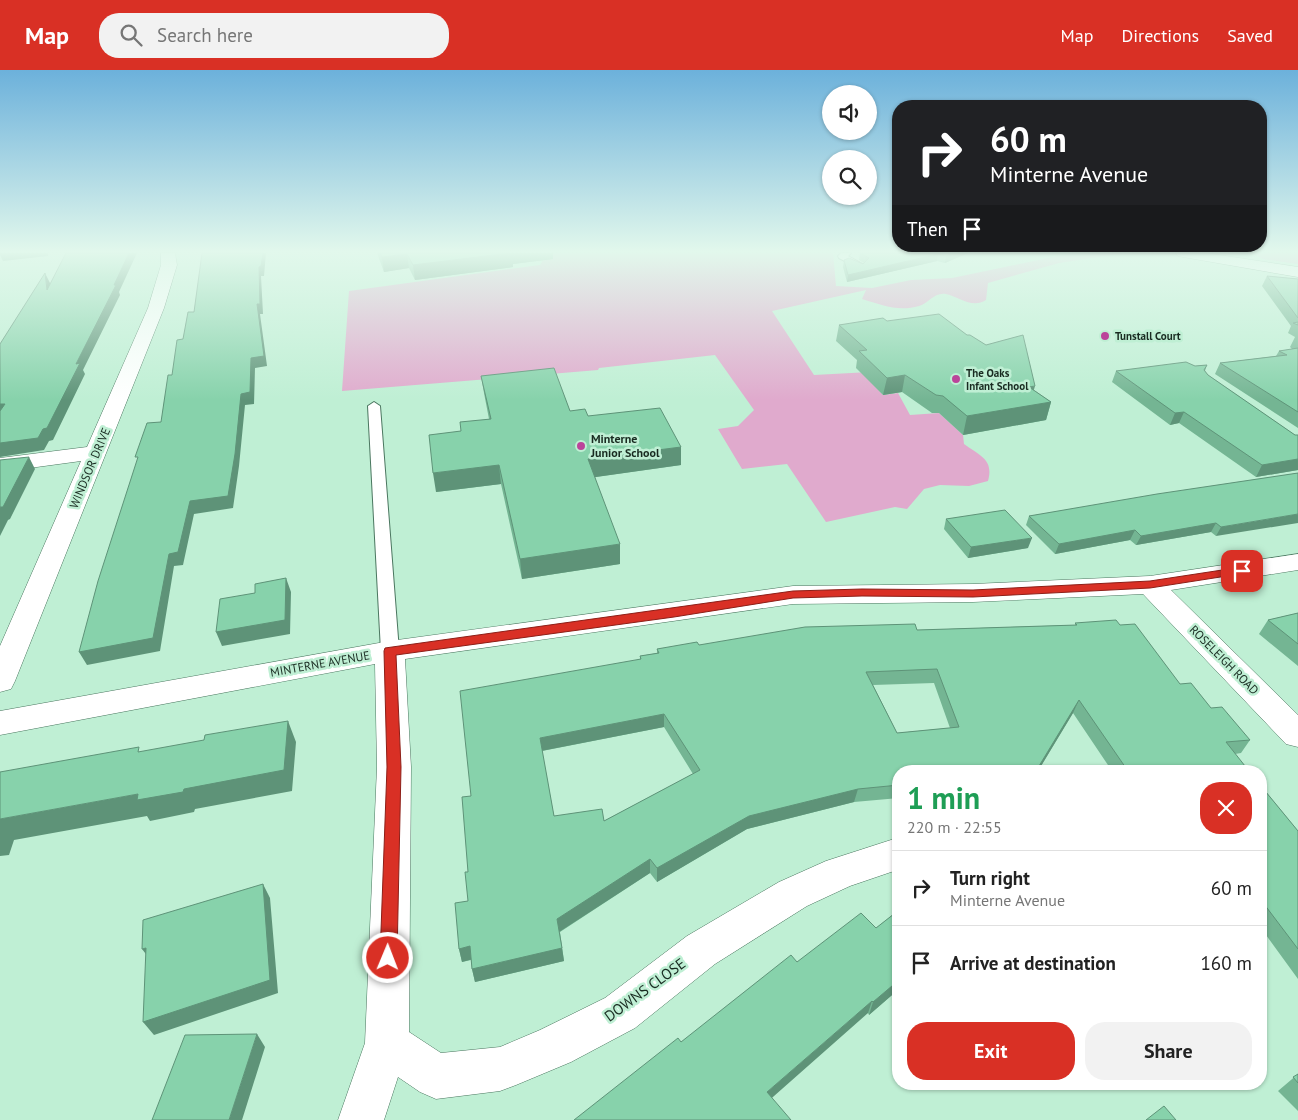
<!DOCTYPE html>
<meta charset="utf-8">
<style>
:root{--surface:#fff;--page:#f2f2f2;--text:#222;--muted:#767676;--line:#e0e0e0;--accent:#d93025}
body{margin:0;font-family:"PT Sans",sans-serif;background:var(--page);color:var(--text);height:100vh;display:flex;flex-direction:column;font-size:19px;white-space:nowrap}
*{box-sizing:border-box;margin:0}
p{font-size:16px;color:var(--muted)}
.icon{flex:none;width:28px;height:28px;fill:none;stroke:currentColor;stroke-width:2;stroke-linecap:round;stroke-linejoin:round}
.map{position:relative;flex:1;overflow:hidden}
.side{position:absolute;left:892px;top:695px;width:375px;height:325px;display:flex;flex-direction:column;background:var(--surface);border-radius:20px;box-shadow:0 1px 4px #0004}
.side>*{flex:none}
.top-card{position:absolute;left:892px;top:30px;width:375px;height:152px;border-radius:20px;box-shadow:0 1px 4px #0004;background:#202124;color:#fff;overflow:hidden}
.buttons{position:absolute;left:822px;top:15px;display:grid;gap:10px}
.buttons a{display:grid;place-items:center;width:55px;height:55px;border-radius:50%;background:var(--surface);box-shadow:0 1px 4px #0004;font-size:25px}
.pin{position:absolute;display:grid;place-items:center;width:42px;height:42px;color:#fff;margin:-21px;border-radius:10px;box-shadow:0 2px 8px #0006}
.me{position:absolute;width:55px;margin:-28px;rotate:1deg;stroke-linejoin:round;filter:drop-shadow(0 0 4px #0008)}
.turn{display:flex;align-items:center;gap:18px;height:105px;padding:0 15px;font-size:22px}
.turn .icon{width:65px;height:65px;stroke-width:2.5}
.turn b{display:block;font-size:35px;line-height:42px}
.then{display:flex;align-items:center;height:48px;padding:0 15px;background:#0003;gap:10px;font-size:19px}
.round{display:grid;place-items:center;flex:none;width:52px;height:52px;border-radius:20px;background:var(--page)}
.headline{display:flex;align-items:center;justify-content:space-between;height:85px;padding:0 15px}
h1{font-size:30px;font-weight:800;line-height:38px;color:#1e9e55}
.primary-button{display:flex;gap:10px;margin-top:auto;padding:10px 15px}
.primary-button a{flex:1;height:58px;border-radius:20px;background:var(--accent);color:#fff;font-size:20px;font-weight:800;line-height:58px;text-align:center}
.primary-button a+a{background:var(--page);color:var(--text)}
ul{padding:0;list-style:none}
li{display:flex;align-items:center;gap:15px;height:75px;padding:0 15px;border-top:1px solid var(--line)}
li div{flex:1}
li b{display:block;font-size:19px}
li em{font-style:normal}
header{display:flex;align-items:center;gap:30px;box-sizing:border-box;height:70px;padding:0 25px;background:var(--accent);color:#fff}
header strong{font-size:24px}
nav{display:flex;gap:28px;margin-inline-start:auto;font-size:18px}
.search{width:350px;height:45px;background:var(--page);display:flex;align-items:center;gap:12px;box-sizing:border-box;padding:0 18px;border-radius:20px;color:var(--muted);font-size:19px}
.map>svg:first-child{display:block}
</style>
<header>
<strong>Map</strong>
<div class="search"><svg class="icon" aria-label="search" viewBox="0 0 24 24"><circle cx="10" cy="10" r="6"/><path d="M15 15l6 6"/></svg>Search here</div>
<nav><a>Map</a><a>Directions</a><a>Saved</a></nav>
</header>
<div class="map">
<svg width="1298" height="1050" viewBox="0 0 1298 1050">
<rect width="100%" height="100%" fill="#bfefd4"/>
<path fill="#e0aacd" d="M548,183H833L836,216L872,218L911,210L952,208L1072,183H1124L1059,193L988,213L986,230C972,239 960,227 946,224C934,222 929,233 919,236C898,242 882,235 862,229L866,220L772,241L814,305L870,302L869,310L883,325L898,323L910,345L939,343L963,365L964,374C980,386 994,389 988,411L969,416L940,415L924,419L907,439L895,437L826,452L787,394L742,399L718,359L738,356L754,340L715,285L599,298L598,300L342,321L349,221L540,195Z
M1252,183H1298V194L1263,189Z"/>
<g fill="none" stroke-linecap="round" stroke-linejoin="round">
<g stroke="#4a765f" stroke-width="2">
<path id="lane" d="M841,183H851L848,186L866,196L861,199L858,198L839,188L838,186Z
M374,332L380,336L399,581L396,585L390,587L384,585L381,581L368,336Z"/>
</g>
<g stroke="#4a765f" stroke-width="1">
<path id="street" d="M161,183H175L177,195L164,238L15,611L11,619L0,622V576L81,391L0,402V388L87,377L148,238L161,195Z
M1298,484V500L1171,520L1298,645V677L1286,674L1143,524L973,532L793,534L405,589L411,697L409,962L441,983L500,977L540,960L605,928L687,866L779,812L826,791L894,769L899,771V803L894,801L850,816L807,836L715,894L635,958L571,992L516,1015L500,1021L436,1029L420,1022L398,1007L384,1050H338L365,973L377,697L375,594L0,665V641L390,571L793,516L973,514L1150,506Z"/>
</g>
<g stroke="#4a765f" stroke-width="1">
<path id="secondary" d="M1176,183H1206L1298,197V207L1183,187L1178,186Z"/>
</g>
<use href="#lane" fill="#fff" fill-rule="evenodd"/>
<use href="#street" fill="#fff" fill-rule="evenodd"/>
<use href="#secondary" fill="#fff" fill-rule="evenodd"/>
</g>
<path fill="#74b593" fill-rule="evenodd" d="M377,183H553V189L513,194V197L415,210L409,198L384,202Z
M860,183H968L945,193L937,191L847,212L843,197L844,190L863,194L864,193L859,190Z
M1267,206L1298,209V358L1215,304L1220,293L1276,286L1279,281L1292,279L1290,277L1295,267L1288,263L1291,256L1262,216Z
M887,251L1034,320L1051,332L1046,350L963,365L939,343H932L902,322L883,325L856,298L857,290L836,271L839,255Z
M1207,295L1205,301L1208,305L1295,365H1298V400L1256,407L1179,353L1170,355L1112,312L1116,301L1195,296Z
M481,306L570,341L681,377V395L595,407L620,494L522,509L501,414L436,422L461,361L489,349L484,323Z
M1298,403L1216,466L1211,462L1136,475L1130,470L1055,484L1026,455L1029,446Z
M946,449L1028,478L968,488L944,459Z
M1298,543V596L1259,564L1268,550Z
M1075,553L1120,555L1180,614L1211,638L1250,670L1241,683L1235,684L1249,701H1112L1073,643L1038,701H899V728L854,732L747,759L657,812L650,803L560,862L564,891L475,912L472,899L471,890L462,892L459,879L468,831V802L471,726L640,589V586L657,583V579L699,575L917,560L1075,555ZM934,613L950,658L897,663L873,615ZM664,657L693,704L604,751L554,746L542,681Z
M1261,716L1298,761V909L1261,858Z
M899,840V919L869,945L868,943L681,972L797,892L876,858Z
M1298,1004V1041L1278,1021Z"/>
<path fill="#5e9378" d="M0,183H48V186L3,191L0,185Z
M129,183H137L119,222L120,225L83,300L85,304L53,370L49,371L44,380L0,387V373L76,294Z
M263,183H266L264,206H261L263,244H260L267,296L255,298L254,334L245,335L239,396L233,438L194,444L183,495L174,496L160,581L87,595L79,582L169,484L190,431L241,324L251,288L257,234L259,197Z
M510,183H553V189L513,194V197L415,210L413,195Z
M954,183H968L945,193L946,186Z
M407,184L409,198L384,202L382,187Z
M938,184L937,191L847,212L848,205Z
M45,203L50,213L51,230L47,220Z
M905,305L902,322L883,325L887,308Z
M1035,316L1030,333L1029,317Z
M1051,332L1046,350L963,365L967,346Z
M0,334H5L0,347Z
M1184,342L1179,353L1170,355L1175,343Z
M681,377V395L589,408L588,389Z
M29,387L35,399L10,449L8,450L0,466V438Z
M1298,389V400L1256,407L1262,395Z
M499,395L501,414L436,422L433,403Z
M1298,444V453L1216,466L1221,457Z
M1216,453L1211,462L1136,475L1141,466Z
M1135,460L1130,470L1055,484L1059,474Z
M1032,468L1028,478L968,488L971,477Z
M620,474V494L522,509L520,489Z
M286,508L291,522L290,564L222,576L216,562Z
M1079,630L1073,643L1038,701H1036Z
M664,644V657L541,681L540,668Z
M288,651L296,672L292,721L195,739L194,742L150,751L147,746L14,770L9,785L0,786V749L138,724L184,719Z
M858,719L854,732L747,759L657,812V798L749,746Z
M650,789V803L559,862L557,849Z
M263,814L270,828L278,923L154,965L143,952Z
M470,876L473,889L462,892L459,879Z
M146,878L152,892L142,879Z
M562,878L564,891L475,912L472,899Z
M899,910V919L869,945L873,932Z
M872,931L868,943L765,1034L767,1022Z
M257,964L265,977L242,1050H229Z"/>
<path fill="#87d2ab" stroke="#5e9378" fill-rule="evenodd" d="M66,183H129L114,215H116L76,294L80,293L47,358L43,359L38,368L0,373V341L5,334H0V274L45,203L47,220Z
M202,183H263L261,196L259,197L260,234H257L264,286L251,288L250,322L241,324L235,384L228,426L190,431L178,482L169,484L153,568L79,582L98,511L138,387H135L147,353L161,352L168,305H172L177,270L183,269L188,242H194Z
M380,183H510L413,195L407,184L382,187Z
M860,183H954L946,186L938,184L848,205L844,190L849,188L863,194L869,188Z
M1267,206L1298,209V248Z
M939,244L967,265H970L986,275L1023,265L1035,316L1029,317L1051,332L967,346L943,326L936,325L905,305L887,308L859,281L867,280L839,255L883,248L887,251Z
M1298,252V255L1293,253Z
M1298,278V342L1220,293L1287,285L1279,281Z
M1186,292L1195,296L1207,295L1204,300L1208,305L1295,365H1298V389L1262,395L1184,342L1175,343L1116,301Z
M554,298L570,341L585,339L588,346L660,338L681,377L588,389L620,474L520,489L499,395L433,403L429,365L461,361L460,352L491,349L481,306Z
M29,387L3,437H0V438V390Z
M1298,403V444L1221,457L1216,453L1141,466L1135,460L1059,474L1029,446L1157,424Z
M1005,440L1032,468L971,477L946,449Z
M286,508L285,550L216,562L220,529L255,523V514Z
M1298,543V574L1268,550Z
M1116,550L1120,555L1135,554L1180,614L1191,613L1211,638L1222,637L1250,670L1226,672L1249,701H1128L1079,630L1036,701H899V715L858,719L749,746L657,798L650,789L557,849L562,878L472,899L470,876L459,879L455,833L468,831L465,802H468L462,727L471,726L460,621L641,589L640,586L659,583L657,579L697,572L699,575L805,557L915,554L917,560L1077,555L1075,553ZM937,599L959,657L897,663L866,602ZM664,644L700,700L604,751L602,739L554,746L540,668Z
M288,651L284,700L184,719L183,722L137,730L138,724L0,749V702L139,677L138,682L204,670L205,665Z
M1261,716L1298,761V879L1261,830Z
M263,814L270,910L143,952L146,878L142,879L143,850Z
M899,840V910L873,932L872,931L767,1022L791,1050H574L678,968L681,972L791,885L797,892L861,843L876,858Z
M257,964L229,1050H152L185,965Z
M1298,1004V1013L1293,1007Z
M1164,1036L1176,1050H1146Z"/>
<linearGradient id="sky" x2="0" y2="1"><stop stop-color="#6cb1db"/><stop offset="0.55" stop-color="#e2f8ec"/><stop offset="1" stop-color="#e2f8ec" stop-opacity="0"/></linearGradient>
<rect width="1298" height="330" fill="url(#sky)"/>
<path fill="#d93025" stroke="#8d1f18" d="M1242,497L1246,498L1248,501L1246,503L1150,518L973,527L862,526L793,528L674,547L396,585L401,697L397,888L394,893L388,896L382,893L380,888L387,697L384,581L385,578L793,521L862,519L973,520L1150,511Z"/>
<g fill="#bb449a" stroke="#bfefd4" stroke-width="2">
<circle cx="1105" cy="266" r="5"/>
<circle cx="956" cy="309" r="5"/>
<circle cx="581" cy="376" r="5"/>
</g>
<g text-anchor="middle" stroke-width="5" stroke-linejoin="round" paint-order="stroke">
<g font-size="11" font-weight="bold" fill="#192b21" stroke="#bfefd4" text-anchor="start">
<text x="1115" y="270">Tunstall Court</text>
<text x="966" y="307">The Oaks<tspan x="966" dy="13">Infant School</tspan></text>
</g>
<g font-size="12" font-weight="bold" fill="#192b21" stroke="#bfefd4" text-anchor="start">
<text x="591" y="373">Minterne<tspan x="591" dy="14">Junior School</tspan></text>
</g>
<g font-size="12" fill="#192b21" stroke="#bfefd4">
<text transform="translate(90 398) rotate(-67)" y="4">WINDSOR DRIVE</text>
<text transform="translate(1224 590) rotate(45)" y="4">ROSELEIGH ROAD</text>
<text transform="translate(320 594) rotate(-10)" y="4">MINTERNE AVENUE</text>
</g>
<g font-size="15" fill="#192b21" stroke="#bfefd4">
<text transform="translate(645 920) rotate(-36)" y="5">DOWNS CLOSE</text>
</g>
</g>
</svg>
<div class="buttons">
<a><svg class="icon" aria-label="sound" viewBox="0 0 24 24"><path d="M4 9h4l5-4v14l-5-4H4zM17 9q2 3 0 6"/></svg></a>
<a><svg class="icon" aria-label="search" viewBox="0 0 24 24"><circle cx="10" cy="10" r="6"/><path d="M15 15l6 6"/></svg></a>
</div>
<div class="pin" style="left:1242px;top:501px;background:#d93025"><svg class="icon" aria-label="arrive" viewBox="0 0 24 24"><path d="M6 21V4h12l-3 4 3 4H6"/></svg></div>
<svg class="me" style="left:388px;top:888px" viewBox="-20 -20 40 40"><circle r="17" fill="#d93025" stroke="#fff" stroke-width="3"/><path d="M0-11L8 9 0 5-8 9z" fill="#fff"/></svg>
<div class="top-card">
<div class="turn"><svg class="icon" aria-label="right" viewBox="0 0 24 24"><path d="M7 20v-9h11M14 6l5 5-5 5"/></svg><div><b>60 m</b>Minterne Avenue</div></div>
<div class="then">Then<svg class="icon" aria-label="arrive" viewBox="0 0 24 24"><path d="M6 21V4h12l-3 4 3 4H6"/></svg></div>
</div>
<section class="side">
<div class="headline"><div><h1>1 min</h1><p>220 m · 22:55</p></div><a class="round" style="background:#d93025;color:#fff"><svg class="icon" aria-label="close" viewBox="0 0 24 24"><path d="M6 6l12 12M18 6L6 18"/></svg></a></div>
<ul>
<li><svg class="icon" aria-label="right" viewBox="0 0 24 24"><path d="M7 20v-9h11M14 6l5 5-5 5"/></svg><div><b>Turn right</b><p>Minterne Avenue</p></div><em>60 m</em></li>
<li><svg class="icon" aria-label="arrive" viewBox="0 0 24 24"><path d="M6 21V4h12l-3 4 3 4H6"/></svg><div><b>Arrive at destination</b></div><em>160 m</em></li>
</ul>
<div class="primary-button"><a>Exit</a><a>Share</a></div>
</section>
</div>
